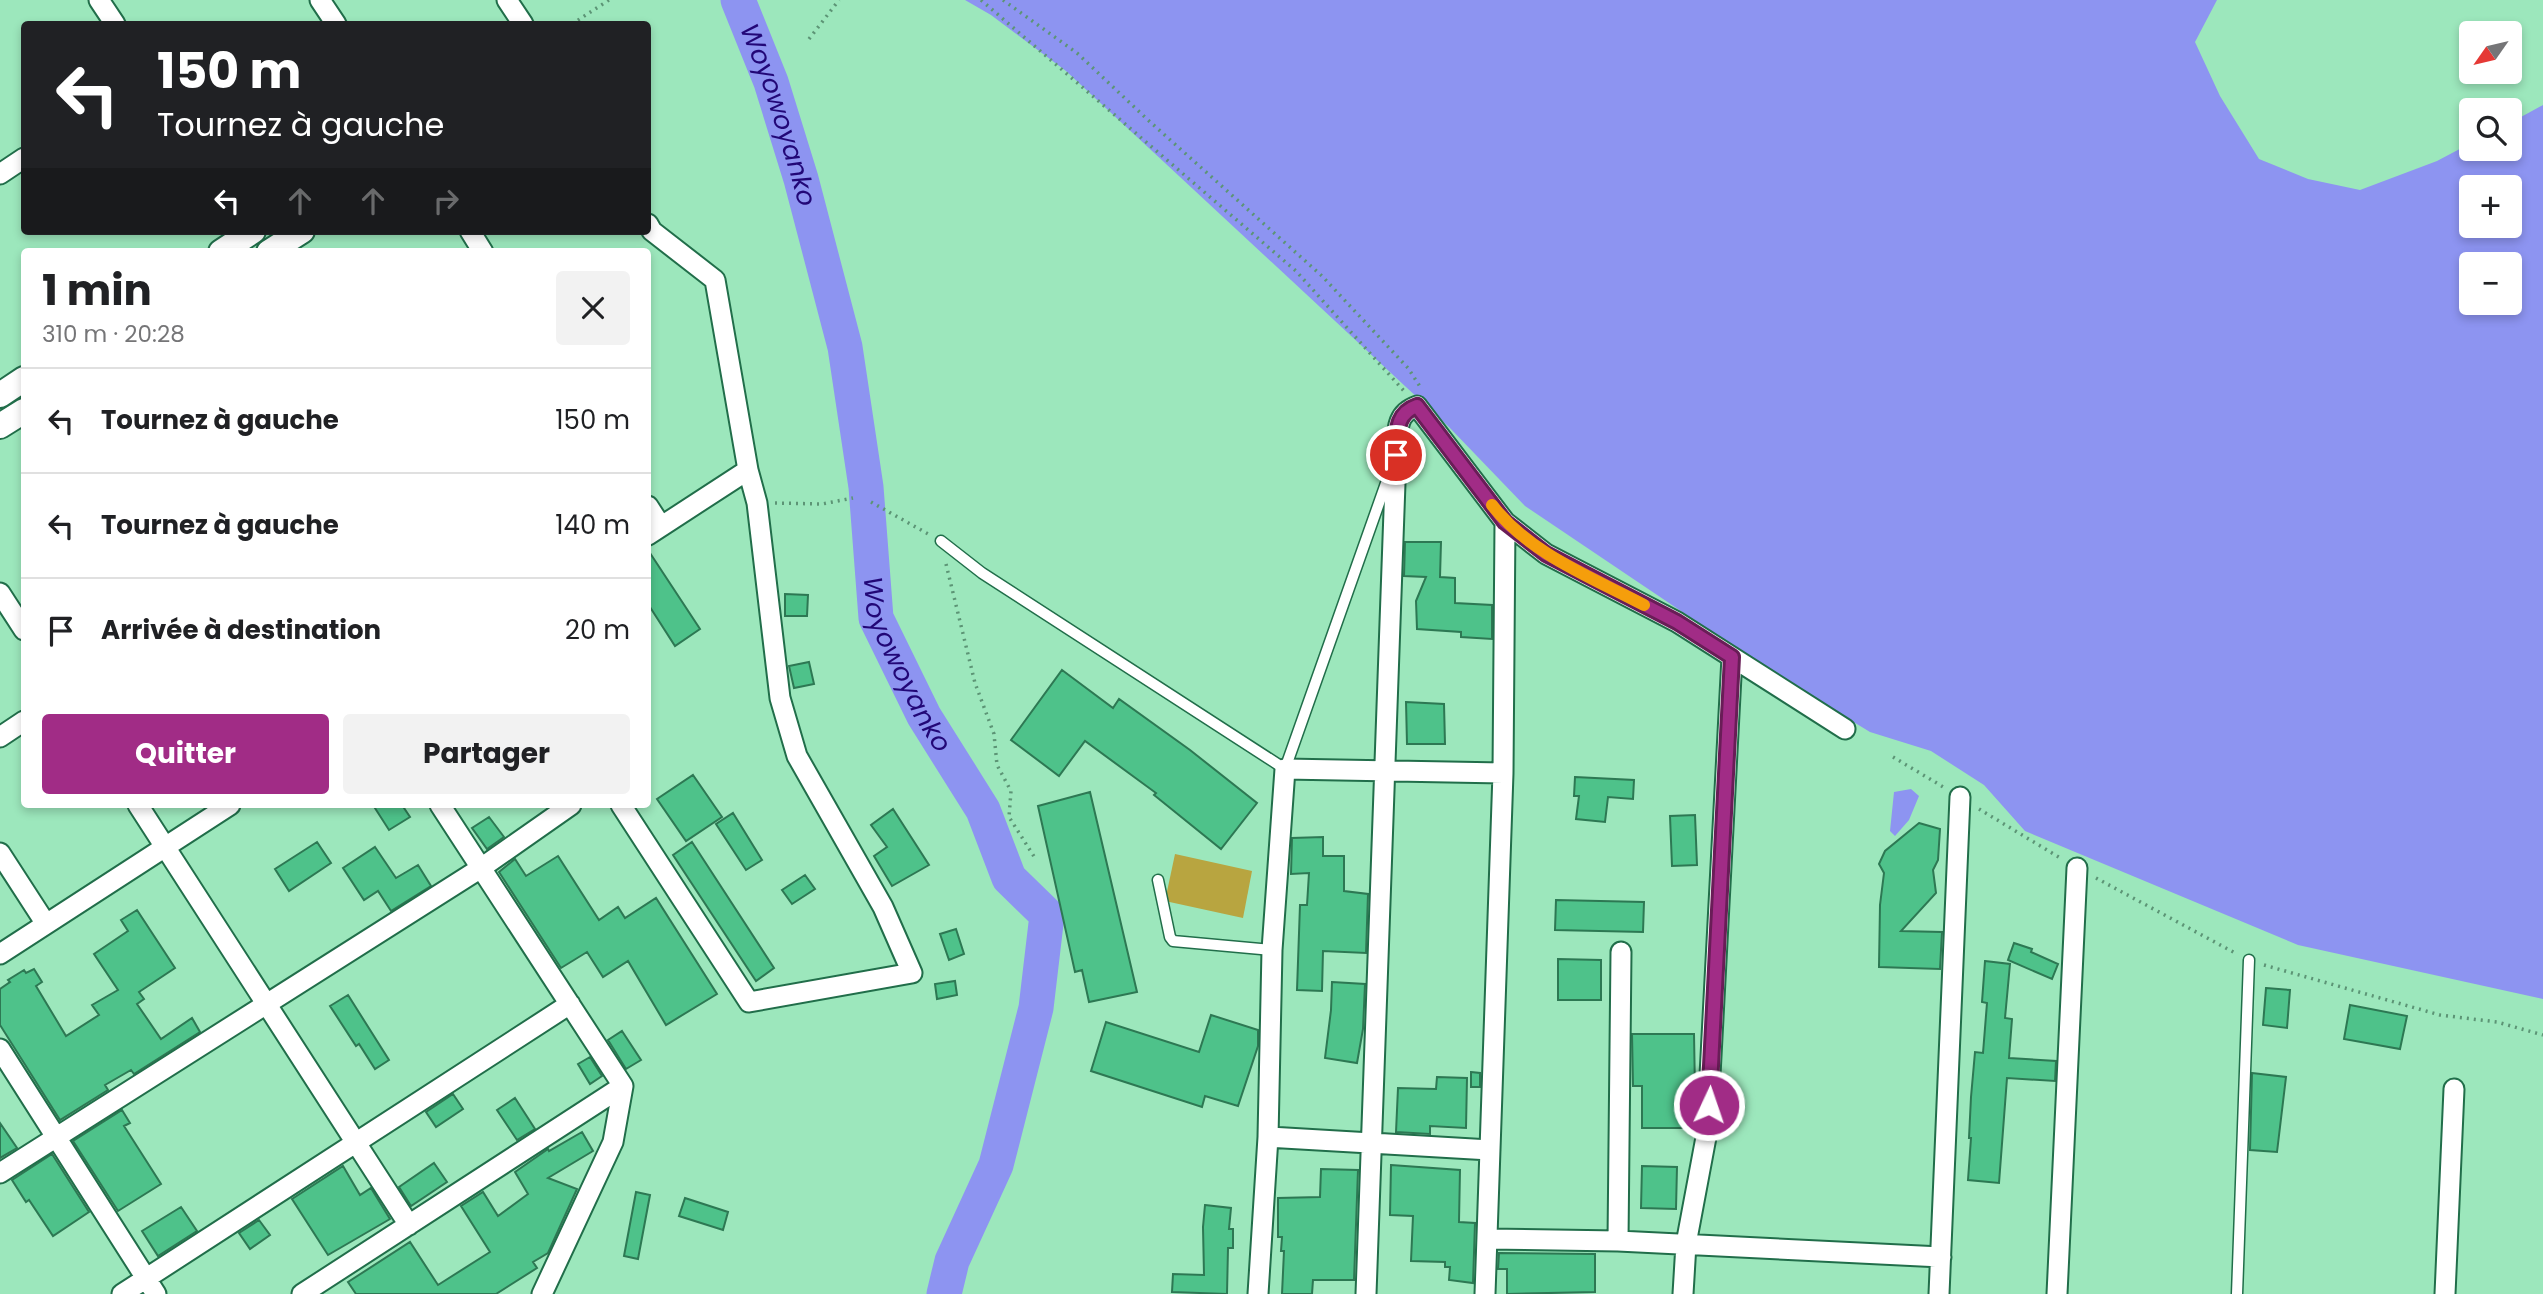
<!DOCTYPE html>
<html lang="fr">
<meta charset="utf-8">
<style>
:root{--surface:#fff;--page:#f2f2f2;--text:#202124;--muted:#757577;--line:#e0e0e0;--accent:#a12c86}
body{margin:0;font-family:Poppins,sans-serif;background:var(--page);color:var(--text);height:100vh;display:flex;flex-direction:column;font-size:26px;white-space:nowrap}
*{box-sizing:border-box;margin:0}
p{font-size:23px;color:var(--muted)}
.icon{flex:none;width:38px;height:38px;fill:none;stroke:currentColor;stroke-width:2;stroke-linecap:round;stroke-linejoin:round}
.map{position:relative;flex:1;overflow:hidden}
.drawer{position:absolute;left:21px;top:248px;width:630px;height:560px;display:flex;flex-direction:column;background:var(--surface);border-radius:7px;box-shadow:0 4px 10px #0003}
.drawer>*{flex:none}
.banner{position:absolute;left:21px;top:21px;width:630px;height:214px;border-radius:7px;box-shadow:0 4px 10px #0003;background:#202124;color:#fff;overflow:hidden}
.needle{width:46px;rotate:236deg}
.controls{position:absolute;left:2459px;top:21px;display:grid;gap:14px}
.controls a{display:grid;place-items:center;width:63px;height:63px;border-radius:7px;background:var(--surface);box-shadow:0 4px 10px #0003;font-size:35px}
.pin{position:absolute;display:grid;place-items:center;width:60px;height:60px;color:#fff;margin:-30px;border:4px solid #fff;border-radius:50%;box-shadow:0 2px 7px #0007}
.me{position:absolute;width:77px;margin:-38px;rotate:3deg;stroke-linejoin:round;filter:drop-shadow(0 0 5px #0008)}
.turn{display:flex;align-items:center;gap:24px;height:147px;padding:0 21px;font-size:32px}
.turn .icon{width:91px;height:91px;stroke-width:2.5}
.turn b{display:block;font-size:49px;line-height:60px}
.lanes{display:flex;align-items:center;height:66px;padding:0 21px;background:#0003;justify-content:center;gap:35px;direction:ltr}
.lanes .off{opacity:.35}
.round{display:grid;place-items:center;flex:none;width:74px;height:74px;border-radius:7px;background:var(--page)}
.head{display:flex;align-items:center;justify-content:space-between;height:119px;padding:0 21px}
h1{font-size:42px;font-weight:700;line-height:52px}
.action{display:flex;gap:14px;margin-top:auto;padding:14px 21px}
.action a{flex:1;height:80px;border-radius:7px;background:var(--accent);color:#fff;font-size:28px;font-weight:700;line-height:80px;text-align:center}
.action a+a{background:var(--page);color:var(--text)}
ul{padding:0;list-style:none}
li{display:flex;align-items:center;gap:21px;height:105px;padding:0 21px;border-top:2px solid var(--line)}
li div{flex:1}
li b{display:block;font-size:26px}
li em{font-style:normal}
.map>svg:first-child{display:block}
</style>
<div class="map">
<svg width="2543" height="1294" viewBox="0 0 2543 1294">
<rect width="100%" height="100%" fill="#9ce7bc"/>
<path fill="#b8a540" d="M1175,854L1252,871L1243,918L1165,901Z"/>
<path fill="#8d94f1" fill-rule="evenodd" d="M965,0H2217L2195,42L2220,96L2259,159L2308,179L2360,190L2437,161L2471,143V149H2510V123L2543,105V999L2298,945L2025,831L1984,785L1931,751L1870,732L1770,671L1525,506L1449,427L1066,71L991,15ZM2471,187H2510V226H2471ZM2471,264H2510V303H2471Z
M1911,789L1919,796L1909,820L1895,836L1890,831L1894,792Z"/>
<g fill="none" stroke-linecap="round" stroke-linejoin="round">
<path stroke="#8d94f1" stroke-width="35" id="s1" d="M738,0L771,82L801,179L845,347L866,487L876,618L924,716L983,810L1009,878L1047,915L1036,1008L996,1165L952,1261L944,1294"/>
</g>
<path fill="#4ec28a" stroke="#2d7853" stroke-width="2" d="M1405,542H1441L1440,577L1455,578V603L1492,605V639L1461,637V632L1417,629L1416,601L1426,577L1404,576Z
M648,550L700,629L675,646L648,604Z
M785,594L808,595L807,616H785Z
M809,662L814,684L794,688L789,666Z
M1062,670L1113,708L1119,699L1190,750L1257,803L1221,849L1154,795L1156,793L1085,741L1059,776L1011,740Z
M1406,702L1444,704L1445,744H1407Z
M693,775L722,817L686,841L657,799Z
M1575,777L1634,780L1633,799L1608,797L1605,822L1576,819L1579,796H1574Z
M1090,792L1137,992L1089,1002L1082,970L1075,972L1038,806Z
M373,805H402L410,817L389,830Z
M893,809L929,865L892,886L874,856L887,847L871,825Z
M733,813L762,860L746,870L716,824Z
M1695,815L1697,865L1672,866L1670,816Z
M489,817L504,837L487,849L472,828Z
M1919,823L1940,829L1938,860L1933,870L1936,893L1901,931L1942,932L1940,969L1879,967L1880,905L1884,873L1879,864L1885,851Z
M1323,837V856H1344V891L1368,894L1366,953L1323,951L1322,991L1297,990L1300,905H1307L1309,873L1291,874L1292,838Z
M317,842L331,863L289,891L275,869Z
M692,842L774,968L756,981L673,855Z
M375,847L396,878L418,865L431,886L391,911L378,891L364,900L343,868Z
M558,856L599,920L618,907L625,918L656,898L717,994L666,1025L628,961L603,977L587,952L561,968L499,872L515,859L526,876Z
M805,875L815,889L792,904L782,890Z
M1556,900L1644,902L1643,932L1555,930Z
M137,910L175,968L139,992L144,999L137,1004L161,1039L192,1018L200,1032L134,1074L131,1070L105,1085L108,1090L60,1120L0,1025V989L10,982L8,980L24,970L26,973L34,969L42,982L36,986L66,1036L99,1015L92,1005L118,990L94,954L128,931L121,920Z
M956,929L964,954L949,960L940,934Z
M2014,943L2032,949L2031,952L2058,964L2052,979L2008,960Z
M1558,959L1601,960V1000H1558Z
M1985,961L2010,964L2005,1018L2012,1019L2009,1058L2056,1061L2055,1081L2007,1078L1999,1183L1968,1180L1971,1138H1969L1971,1097L1975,1052L1983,1053L1987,1003L1982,1002Z
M955,981L957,995L937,999L935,984Z
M1332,982L1365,984L1363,1029L1357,1063L1325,1058L1331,1010Z
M2266,988L2290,990L2287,1028L2263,1025Z
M348,995L389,1060L375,1069L359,1044L356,1046L330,1006Z
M2350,1005L2407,1016L2400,1049L2344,1039Z
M1211,1015L1258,1030V1046L1238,1106L1205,1096L1202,1107L1091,1071L1106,1022L1199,1052Z
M622,1031L641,1060L626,1069L608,1040Z
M1632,1034H1694L1695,1091H1697L1695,1128H1642V1086H1633Z
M590,1057L602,1076L590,1084L578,1064Z
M1471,1072L1480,1073V1087H1471Z
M2252,1073L2286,1077L2277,1152L2250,1150Z
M1437,1077L1467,1078L1466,1128L1430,1126V1134L1396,1132L1398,1088L1436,1089Z
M453,1094L463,1109L436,1127L426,1112Z
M515,1098L535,1129L517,1140L497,1110Z
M122,1110L130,1123L124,1126L161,1184L118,1211L73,1141Z
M0,1123L17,1148L0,1158Z
M582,1132L593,1151L548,1178L577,1189L548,1253L533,1262L537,1268L496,1294H356L348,1282L410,1242L438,1285L490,1252L461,1206L483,1192L498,1216L528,1194L515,1172L548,1149L549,1151Z
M52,1154L89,1212L53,1236L29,1200L26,1202L12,1180Z
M434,1163L447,1182L411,1206L399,1187Z
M1391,1165L1460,1170L1459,1222L1475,1223L1473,1283L1449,1280L1450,1267H1445V1262L1411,1261L1413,1216L1390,1215Z
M343,1166L360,1195L371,1188L390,1219L328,1255L292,1199Z
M1642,1166L1677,1167L1676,1209L1641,1208Z
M1321,1169L1358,1170L1354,1280H1313L1312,1294H1282L1284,1251H1281L1282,1237H1278V1198L1320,1197Z
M636,1192L650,1195L638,1259L624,1256Z
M685,1198L728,1212L723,1230L679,1216Z
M1205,1205L1231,1208L1229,1229H1233V1248H1228L1227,1294L1172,1292L1173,1274L1204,1275L1203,1227Z
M181,1207L197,1231L158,1256L142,1231Z
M259,1220L270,1235L250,1249L239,1233Z
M1499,1253L1595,1254V1292L1507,1294V1269H1498Z"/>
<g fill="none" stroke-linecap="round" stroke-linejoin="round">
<g stroke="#216e4a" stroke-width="13">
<path id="service" d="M941,541L982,573L1285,769L1390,472
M1158,880L1170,937L1173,941L1272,950
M2237,1294L2249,960"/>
</g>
<g stroke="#216e4a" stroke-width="23">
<path id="minor" d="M99,0L115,24
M320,0L336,24
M507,0L523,24
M0,174L24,158
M470,231L483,252
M648,506L661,526
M648,535L748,470
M0,593L24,630
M0,737L24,721
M138,805L409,1225
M440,805L623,1086L613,1142L542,1294
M621,805L749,1002L912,973L883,907L797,756L780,698L757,503L748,470L715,280L652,231L648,224
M0,853L46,924
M0,954L230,805
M0,1049L156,1294
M1268,1137L1490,1150
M0,1173L481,868L571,805
M1487,1239L1618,1241L1941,1257
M1618,1241L1621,952
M122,1294L570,1004
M302,1294L623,1086
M1258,1294L1268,1137L1272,950L1285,769L1503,773
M1366,1294L1396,455C1398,434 1394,414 1417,406L1505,522L1546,554L1677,622L1845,729
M1485,1294L1503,773L1505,522
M1683,1294L1686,1244L1707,1132L1732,657
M1939,1294L1960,797
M2057,1294L2077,868
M2445,1294L2454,1089"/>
</g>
<g stroke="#216e4a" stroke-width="28">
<path id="tertiary" d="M221,252L253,231
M269,252L302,231
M0,395L24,379
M0,426L24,411"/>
</g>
<path stroke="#5c9475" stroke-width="3.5" stroke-dasharray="2 5" stroke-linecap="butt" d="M981,0L1296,271L1404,391
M1003,0L1077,53L1148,120L1322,276L1408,368L1421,388
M572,24L609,0
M809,39L839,0
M871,502L930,535
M775,503L822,504L853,498
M946,564L975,683L994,734L997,765L1011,791L1009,817L1035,858
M1893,757L1945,788
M1979,809L2062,859
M2096,878L2237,954
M2264,965L2440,1015L2497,1022L2543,1035"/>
<use href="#service" stroke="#fff" stroke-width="10"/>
<use href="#minor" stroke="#fff" stroke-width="19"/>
<use href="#tertiary" stroke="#fff" stroke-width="24"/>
</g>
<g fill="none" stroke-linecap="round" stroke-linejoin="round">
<g stroke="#691d57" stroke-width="18">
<path id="route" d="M1396,455C1398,434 1394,414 1417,406L1505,522L1546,554L1677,622L1732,657L1709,1105"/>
</g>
<use href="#route" stroke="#a12c86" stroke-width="12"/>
<path stroke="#f59e0b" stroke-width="12" d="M1492,505C1530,554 1591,577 1644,605"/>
</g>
<g text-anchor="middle" stroke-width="6" stroke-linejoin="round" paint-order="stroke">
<g font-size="26" font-style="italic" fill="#220777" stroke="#a8f4c9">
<text dy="9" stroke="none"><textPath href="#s1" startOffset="122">Woyowoyanko</textPath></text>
<text dy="9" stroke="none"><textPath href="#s1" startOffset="690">Woyowoyanko</textPath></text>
</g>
</g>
</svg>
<div class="controls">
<a><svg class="needle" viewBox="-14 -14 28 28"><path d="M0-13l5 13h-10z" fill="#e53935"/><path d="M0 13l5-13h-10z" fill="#757577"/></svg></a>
<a><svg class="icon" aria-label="search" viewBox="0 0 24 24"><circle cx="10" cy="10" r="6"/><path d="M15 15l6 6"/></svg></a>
<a>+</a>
<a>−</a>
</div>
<div class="pin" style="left:1396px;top:455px;background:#d93025"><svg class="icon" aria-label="arrive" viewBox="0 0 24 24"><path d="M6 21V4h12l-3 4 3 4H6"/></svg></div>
<svg class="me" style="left:1709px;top:1105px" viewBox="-20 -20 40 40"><circle r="17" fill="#a12c86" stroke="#fff" stroke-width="3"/><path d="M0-11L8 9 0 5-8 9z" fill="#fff"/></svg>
<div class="banner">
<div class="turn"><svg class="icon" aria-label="left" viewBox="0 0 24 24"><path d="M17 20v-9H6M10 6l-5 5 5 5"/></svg><div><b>150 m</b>Tournez à gauche</div></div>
<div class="lanes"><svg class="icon" aria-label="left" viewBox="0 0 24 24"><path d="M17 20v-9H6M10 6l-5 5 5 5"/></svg><svg class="icon off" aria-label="ahead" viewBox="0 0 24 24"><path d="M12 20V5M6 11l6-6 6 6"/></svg><svg class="icon off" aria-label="ahead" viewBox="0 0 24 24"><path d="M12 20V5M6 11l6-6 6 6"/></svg><svg class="icon off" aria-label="right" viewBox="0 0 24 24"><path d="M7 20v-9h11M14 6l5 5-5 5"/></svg></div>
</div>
<section class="drawer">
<div class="head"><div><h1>1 min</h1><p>310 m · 20:28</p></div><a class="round"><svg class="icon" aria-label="close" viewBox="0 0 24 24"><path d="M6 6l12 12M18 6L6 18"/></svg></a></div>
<ul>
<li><svg class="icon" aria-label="left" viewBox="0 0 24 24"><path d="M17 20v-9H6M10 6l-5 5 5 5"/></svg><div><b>Tournez à gauche</b></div><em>150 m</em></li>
<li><svg class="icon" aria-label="left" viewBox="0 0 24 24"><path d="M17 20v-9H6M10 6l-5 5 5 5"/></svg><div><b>Tournez à gauche</b></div><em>140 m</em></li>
<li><svg class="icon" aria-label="arrive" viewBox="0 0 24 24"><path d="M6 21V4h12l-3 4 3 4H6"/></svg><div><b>Arrivée à destination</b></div><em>20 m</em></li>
</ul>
<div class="action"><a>Quitter</a><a>Partager</a></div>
</section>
</div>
